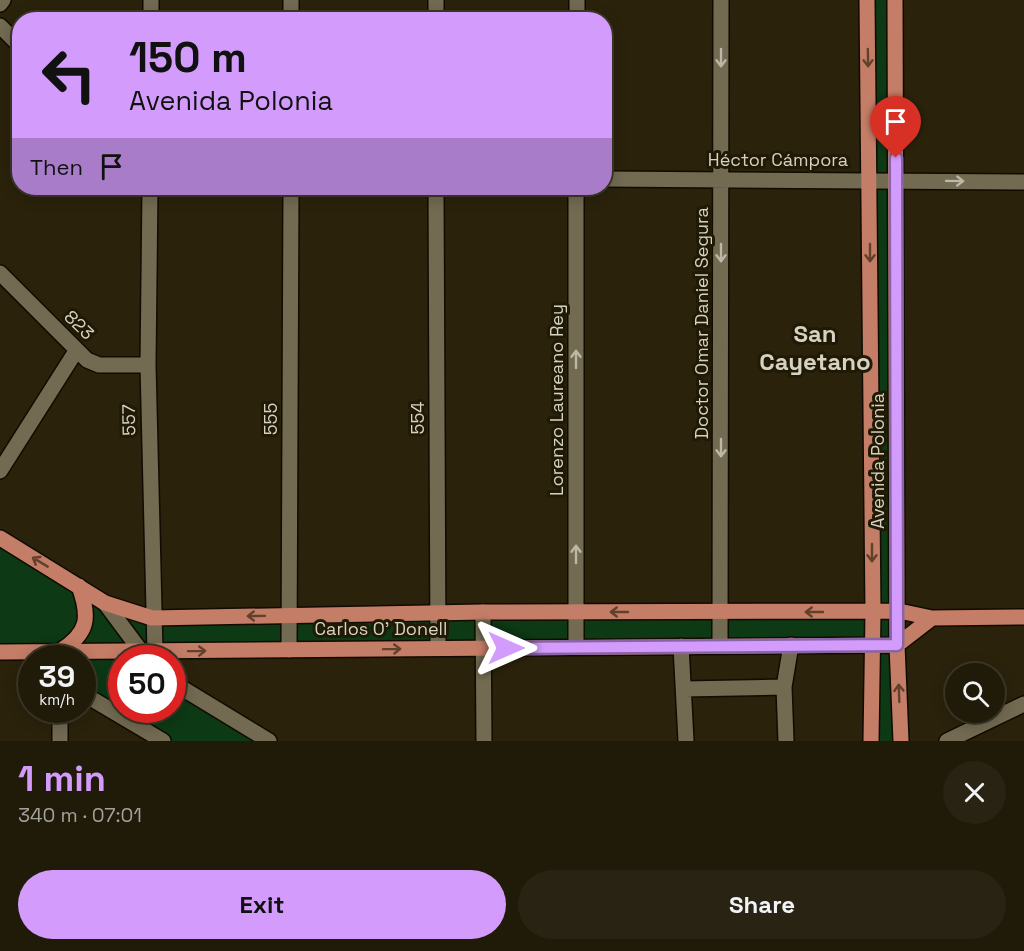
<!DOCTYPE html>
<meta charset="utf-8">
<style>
:root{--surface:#201a08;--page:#282312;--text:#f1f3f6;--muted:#a2a19c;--line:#3d3829;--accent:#d39cfc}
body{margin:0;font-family:"Space Grotesk",sans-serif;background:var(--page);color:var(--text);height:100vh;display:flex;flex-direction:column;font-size:22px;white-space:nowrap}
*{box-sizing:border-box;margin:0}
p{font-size:20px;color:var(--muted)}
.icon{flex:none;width:33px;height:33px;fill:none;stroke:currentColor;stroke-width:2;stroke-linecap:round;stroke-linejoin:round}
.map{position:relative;height:741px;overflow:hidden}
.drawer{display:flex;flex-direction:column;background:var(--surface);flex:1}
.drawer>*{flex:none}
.hud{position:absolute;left:12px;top:12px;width:600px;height:183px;border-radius:24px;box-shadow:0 3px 15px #0003,0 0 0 2px var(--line);background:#d39cfc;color:#111;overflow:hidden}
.controls{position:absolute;left:945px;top:663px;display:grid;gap:12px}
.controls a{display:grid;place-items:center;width:60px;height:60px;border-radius:50%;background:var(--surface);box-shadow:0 3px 15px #0003,0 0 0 2px var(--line);font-size:30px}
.speed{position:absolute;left:18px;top:645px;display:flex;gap:12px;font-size:30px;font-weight:700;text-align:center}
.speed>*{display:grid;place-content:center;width:78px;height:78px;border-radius:50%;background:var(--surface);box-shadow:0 3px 15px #0003,0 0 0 2px var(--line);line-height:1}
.speed small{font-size:15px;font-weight:400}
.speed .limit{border:9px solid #d22;background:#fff;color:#111}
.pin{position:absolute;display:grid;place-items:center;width:51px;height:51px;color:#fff;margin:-62px -26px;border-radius:50% 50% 50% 0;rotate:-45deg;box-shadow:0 0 6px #0007}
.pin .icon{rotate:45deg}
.me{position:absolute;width:66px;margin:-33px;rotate:90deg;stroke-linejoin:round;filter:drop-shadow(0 0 4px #0008)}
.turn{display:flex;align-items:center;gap:21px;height:126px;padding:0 18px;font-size:27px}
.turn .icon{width:78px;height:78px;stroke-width:2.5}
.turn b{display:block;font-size:42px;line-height:51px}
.then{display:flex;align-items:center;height:57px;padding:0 18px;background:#0003;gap:12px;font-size:22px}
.round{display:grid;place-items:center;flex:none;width:63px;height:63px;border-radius:32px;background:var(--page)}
.headline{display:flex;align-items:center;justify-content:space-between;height:102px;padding:0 18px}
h1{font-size:36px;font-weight:800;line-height:45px;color:var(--accent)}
.primary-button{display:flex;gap:12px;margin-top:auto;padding:12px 18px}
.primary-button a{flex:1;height:69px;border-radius:36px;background:var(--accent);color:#111;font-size:24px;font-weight:800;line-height:69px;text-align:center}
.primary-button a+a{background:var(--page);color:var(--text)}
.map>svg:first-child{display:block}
</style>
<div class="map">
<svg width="1024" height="741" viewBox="0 0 1024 741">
<rect width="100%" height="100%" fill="#2a220b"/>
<path fill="#0d3914" d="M867,0H895L901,741H871V645L139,651L146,658H122V710H172L173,682L269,741H163L83,693L82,658H32L31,662L14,651L0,652V538L123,610L872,612Z"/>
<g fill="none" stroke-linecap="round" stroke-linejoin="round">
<g stroke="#120b00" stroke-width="18">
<path id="minor" d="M0,4L3,0
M151,20V0
M291,20V0
M436,20V0
M577,20V0
M0,26L20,46
M604,179L1024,182
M150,188L148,365L155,651
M436,188L438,648
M0,273L87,360L99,365H148
M0,471L76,351
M105,603L146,658
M483,612L484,741
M681,646L686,741
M720,646L721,0
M576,647V188
M289,650L291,188
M172,682L269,741
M684,689L784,687
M82,693L163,741
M60,710V741
M786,741L784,687L791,645
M947,741L1024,704"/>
</g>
<g stroke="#120b00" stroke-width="18">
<path id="major" d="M867,0L873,612L871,741
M895,0L897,645L901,741
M0,538L105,603L152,618L483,612L899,611L932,618L1024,617
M897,645L932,618
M60,651C89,633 90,617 79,586
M0,652L897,645"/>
</g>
<use href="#minor" stroke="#726a51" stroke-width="15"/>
<use href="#major" stroke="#c47d67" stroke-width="15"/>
</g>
<defs><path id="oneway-shaft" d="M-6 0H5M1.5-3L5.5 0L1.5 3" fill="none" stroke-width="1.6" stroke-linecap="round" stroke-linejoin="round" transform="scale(1.5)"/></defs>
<g stroke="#bcb7a6">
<use href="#oneway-shaft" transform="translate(721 58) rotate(90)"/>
<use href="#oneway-shaft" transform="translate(955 181) rotate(1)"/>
<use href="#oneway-shaft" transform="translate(721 253) rotate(90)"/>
<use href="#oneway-shaft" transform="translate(576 359) rotate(-90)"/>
<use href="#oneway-shaft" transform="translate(721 448) rotate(90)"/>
<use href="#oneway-shaft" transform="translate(576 554) rotate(-90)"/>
</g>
<g stroke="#62412b">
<use href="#oneway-shaft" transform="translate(868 58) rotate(89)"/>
<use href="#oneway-shaft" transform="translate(870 253) rotate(90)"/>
<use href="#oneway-shaft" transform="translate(872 553) rotate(90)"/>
<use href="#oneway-shaft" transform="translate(40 562) rotate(-149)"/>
<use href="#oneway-shaft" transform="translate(619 612) rotate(180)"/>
<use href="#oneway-shaft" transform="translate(814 612) rotate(180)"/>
<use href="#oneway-shaft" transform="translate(256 616) rotate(179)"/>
<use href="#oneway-shaft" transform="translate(392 649) rotate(-1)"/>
<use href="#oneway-shaft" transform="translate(197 651) rotate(-1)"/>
<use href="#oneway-shaft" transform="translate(899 693) rotate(-92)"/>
</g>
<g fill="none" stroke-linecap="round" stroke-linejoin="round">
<g stroke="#8965a4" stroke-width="15">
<path id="route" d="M506,648L897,645L896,158"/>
</g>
<use href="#route" stroke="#d39cfc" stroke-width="10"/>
</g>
<g text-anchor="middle" stroke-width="6" stroke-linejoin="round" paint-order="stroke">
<g font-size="18" fill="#d5d1c3" stroke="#201903">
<text x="778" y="166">Héctor Cámpora</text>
<text transform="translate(702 323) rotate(-90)" y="6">Doctor Omar Daniel Segura</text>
<text transform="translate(79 325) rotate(44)" y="6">823</text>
<text transform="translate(557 400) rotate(-90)" y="6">Lorenzo Laureano Rey</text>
<text transform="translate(418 418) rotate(-90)" y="6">554</text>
<text transform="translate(271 419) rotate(-90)" y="6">555</text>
<text transform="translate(129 420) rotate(-91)" y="6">557</text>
<text transform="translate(878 461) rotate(-90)" y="6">Avenida Polonia</text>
<text x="381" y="635">Carlos O' Donell</text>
</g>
<g font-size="24" font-weight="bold" fill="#d5d1c3" stroke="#201903">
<text x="815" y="342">San<tspan x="815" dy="28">Cayetano</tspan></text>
</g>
</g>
</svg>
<div class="controls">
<a><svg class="icon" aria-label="search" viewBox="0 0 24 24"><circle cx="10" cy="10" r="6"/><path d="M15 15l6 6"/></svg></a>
</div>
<div class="speed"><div>39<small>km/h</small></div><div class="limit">50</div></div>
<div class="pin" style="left:896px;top:158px;background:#d93025"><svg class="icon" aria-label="arrive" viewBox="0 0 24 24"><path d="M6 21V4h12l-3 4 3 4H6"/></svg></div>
<svg class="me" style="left:506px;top:648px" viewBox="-20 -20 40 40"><path d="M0-17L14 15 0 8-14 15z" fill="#d39cfc" stroke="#fff" stroke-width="4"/></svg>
<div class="hud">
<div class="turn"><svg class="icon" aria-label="left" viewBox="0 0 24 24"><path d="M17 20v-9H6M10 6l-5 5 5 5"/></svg><div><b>150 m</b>Avenida Polonia</div></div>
<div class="then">Then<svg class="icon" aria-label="arrive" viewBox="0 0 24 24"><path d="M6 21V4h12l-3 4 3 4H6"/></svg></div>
</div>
</div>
<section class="drawer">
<div class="headline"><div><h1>1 min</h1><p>340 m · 07:01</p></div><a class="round"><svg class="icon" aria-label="close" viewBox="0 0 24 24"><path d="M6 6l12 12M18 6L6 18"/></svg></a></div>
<div class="primary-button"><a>Exit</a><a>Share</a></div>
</section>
